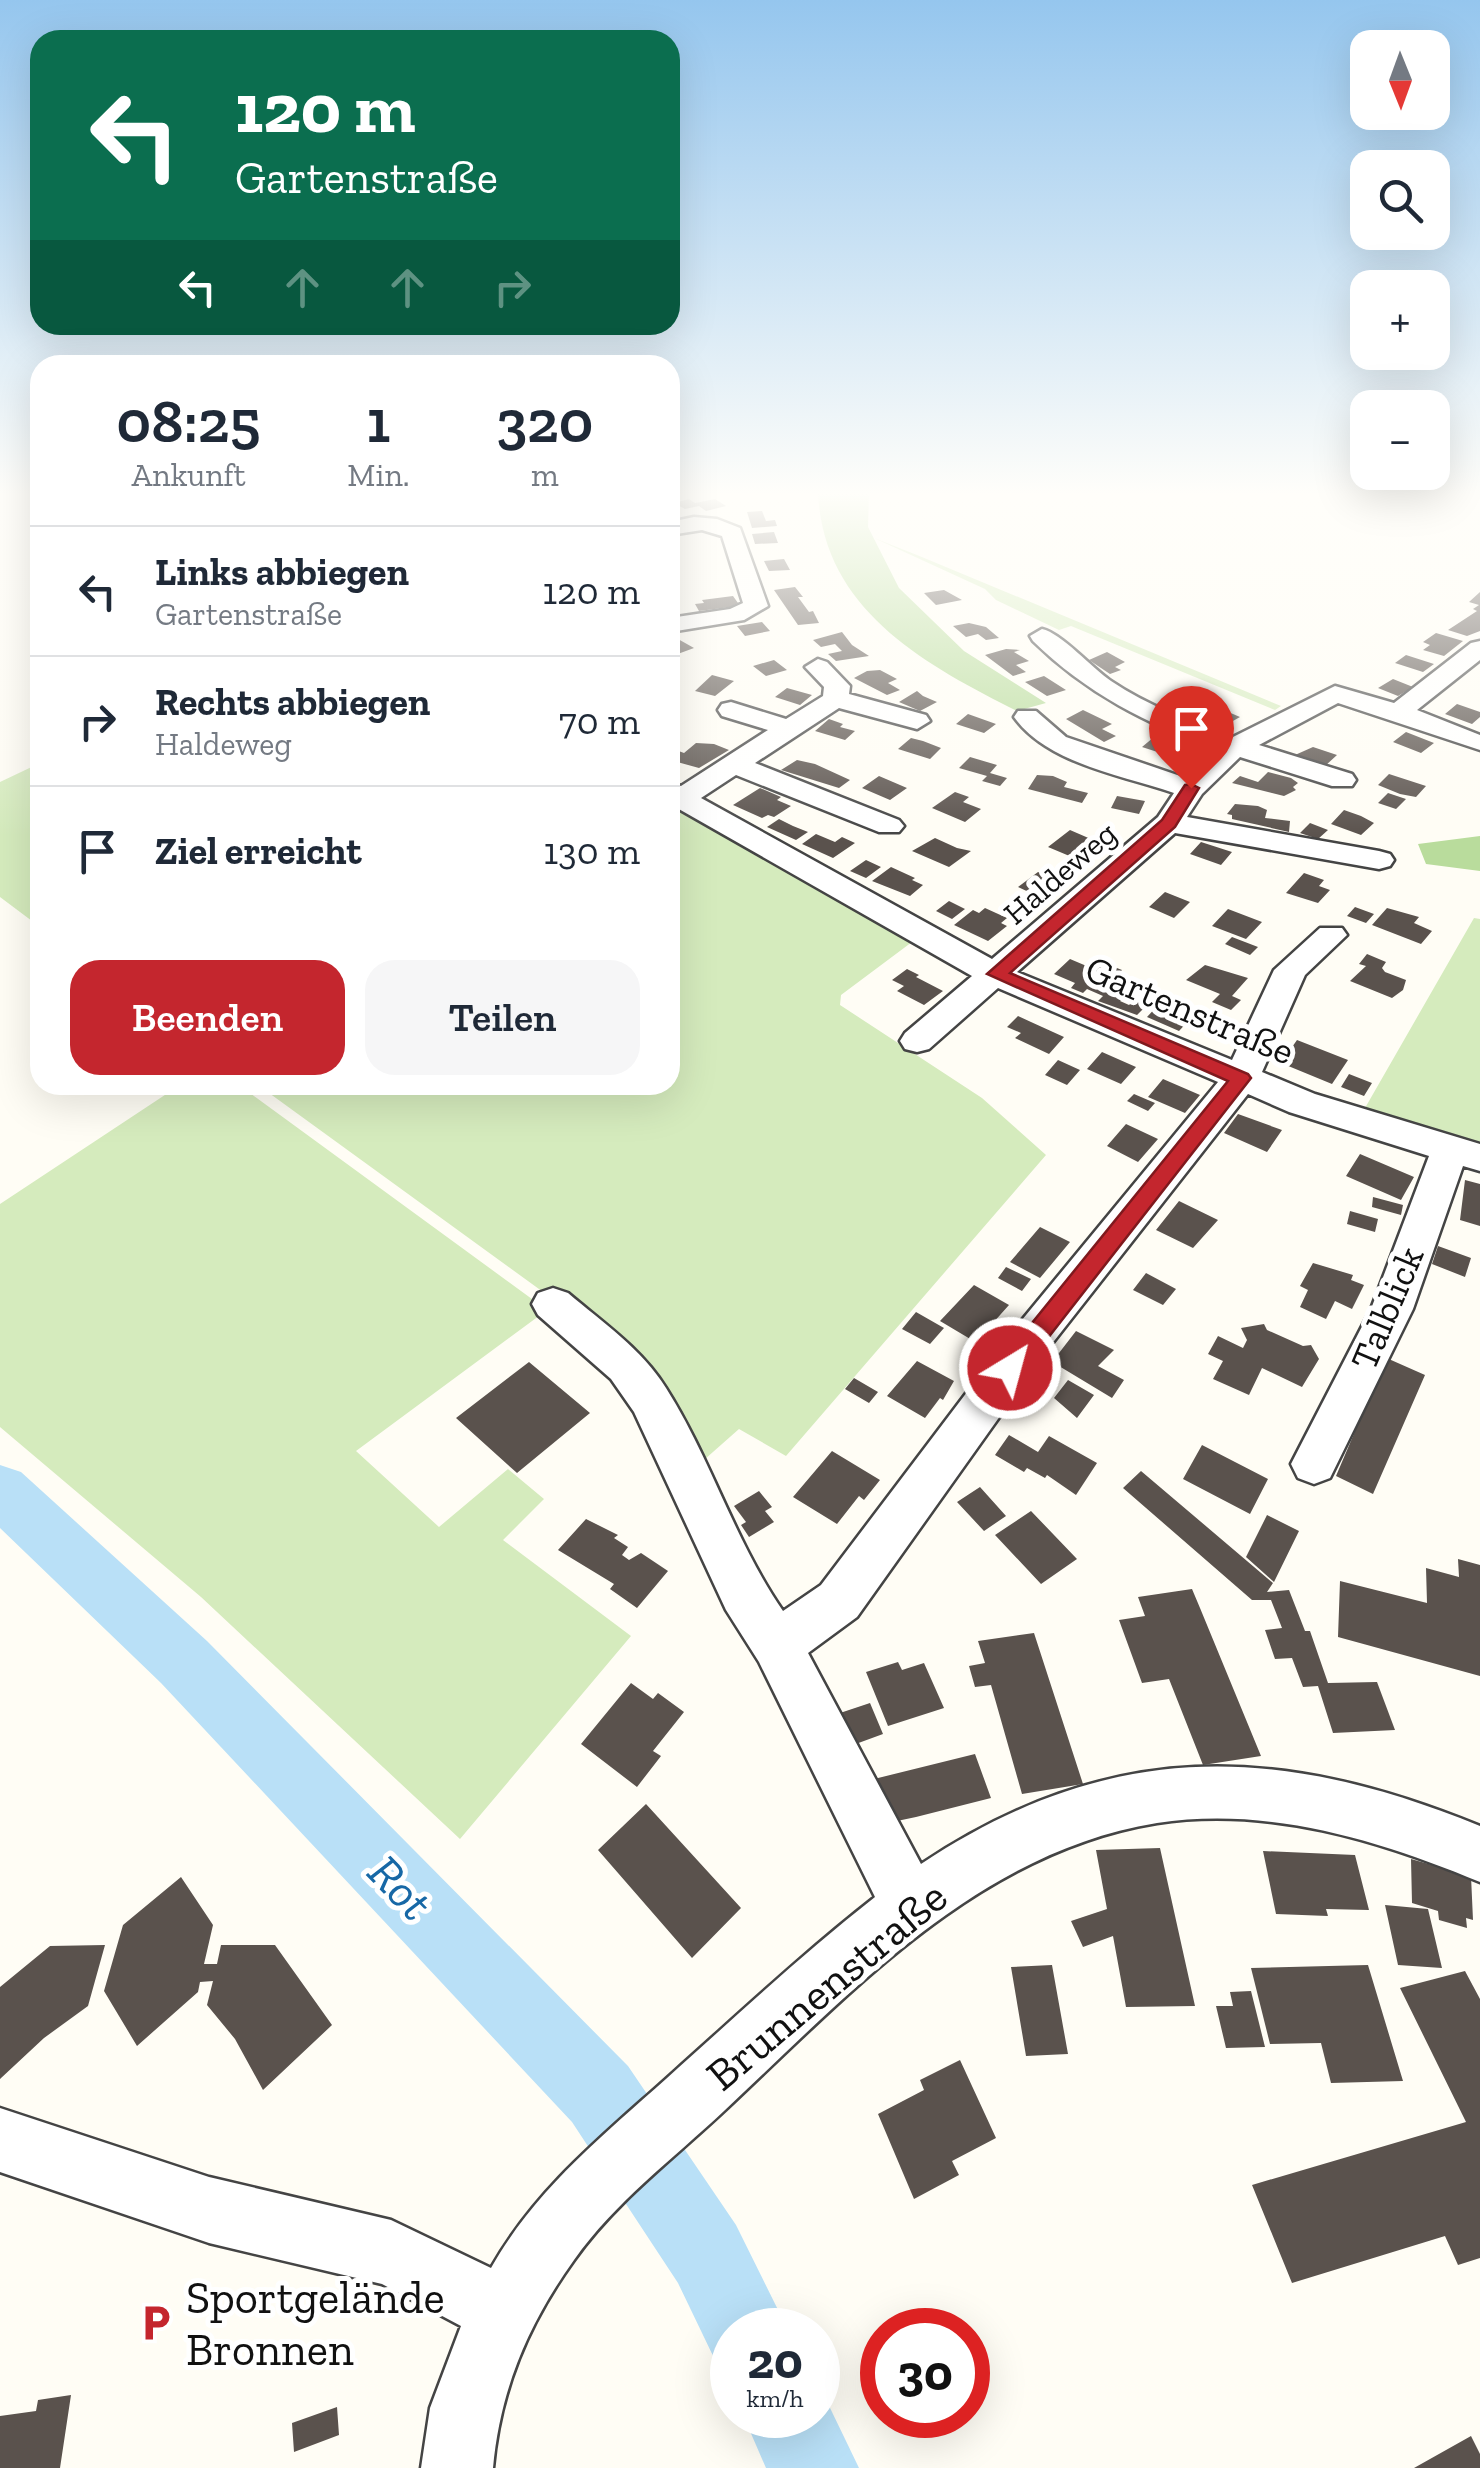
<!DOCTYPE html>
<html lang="de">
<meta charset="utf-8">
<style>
:root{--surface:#fff;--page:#f6f6f7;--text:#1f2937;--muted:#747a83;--line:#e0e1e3;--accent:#c4262e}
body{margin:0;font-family:"Zilla Slab",serif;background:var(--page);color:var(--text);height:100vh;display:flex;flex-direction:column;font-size:38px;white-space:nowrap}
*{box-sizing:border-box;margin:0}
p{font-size:32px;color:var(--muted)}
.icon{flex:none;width:55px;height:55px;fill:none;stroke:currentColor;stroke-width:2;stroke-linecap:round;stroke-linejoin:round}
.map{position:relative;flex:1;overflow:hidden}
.panel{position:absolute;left:30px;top:355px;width:650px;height:740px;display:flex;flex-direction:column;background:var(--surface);border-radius:30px;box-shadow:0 10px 40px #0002}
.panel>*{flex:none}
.top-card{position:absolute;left:30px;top:30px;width:650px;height:305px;border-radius:30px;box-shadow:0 10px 40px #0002;background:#0b6e4f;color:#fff;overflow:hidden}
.needle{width:65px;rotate:179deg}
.tools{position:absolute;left:1350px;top:30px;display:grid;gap:20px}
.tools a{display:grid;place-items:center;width:100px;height:100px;border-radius:20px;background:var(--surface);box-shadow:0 10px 40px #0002;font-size:50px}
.speed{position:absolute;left:710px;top:2308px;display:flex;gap:20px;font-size:50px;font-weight:700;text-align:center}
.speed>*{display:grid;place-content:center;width:130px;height:130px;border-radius:50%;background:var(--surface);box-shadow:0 10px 40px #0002;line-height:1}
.speed small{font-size:25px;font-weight:400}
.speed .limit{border:15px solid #d22;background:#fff;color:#111}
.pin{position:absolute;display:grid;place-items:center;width:85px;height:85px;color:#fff;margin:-102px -42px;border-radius:50% 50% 50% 0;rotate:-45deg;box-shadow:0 0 10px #0007}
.pin .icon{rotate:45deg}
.me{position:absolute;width:110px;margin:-55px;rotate:37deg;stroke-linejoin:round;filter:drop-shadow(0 0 8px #0008)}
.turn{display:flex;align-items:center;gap:35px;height:210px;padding:0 40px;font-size:45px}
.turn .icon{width:130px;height:130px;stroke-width:2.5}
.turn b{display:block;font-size:70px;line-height:85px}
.lanes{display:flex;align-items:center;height:95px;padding:0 40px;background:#0003;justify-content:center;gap:50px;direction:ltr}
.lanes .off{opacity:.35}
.eta{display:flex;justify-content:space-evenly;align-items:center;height:170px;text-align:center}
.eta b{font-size:60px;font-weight:600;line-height:70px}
.cta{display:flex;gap:20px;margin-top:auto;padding:20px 40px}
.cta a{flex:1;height:115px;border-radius:30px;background:var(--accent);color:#fff;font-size:40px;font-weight:600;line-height:115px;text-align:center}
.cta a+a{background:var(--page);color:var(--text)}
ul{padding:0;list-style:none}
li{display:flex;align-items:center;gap:30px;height:130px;padding:0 40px;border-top:2px solid var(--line)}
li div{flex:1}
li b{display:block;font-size:38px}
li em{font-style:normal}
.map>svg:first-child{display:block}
</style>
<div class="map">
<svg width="1480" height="2468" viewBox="0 0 1480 2468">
<rect width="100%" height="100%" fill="#fffdf5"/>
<path fill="#d5ebbd" d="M874,538L917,555L1281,706L1275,710L1071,626L1059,630L996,600L985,589Z
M40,763V927L0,897V782Z
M677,805L916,939L841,995L840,1005L982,1098L1046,1155L786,1456L739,1429L696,1467L561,1305L258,1085H670V809Z
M1474,918L1480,919V1149L1361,1115Z
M180,1085H239L547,1310L356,1451L439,1527L508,1469L544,1499L503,1540L631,1636L460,1839L201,1597L0,1427V1204Z"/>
<path fill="#b9dc9c" d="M818,491H869L868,527L899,588L964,651L1046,703L1017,711C924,664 822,609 818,491Z
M1480,836V871L1426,864L1418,844Z"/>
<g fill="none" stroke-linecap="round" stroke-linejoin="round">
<path fill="#b9e0f7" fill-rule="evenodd" d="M0,1465L21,1472L207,1641L628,2066L736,2225L788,2330H732V2368L715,2360L678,2283L572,2122L161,1683L0,1528Z
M818,2383L859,2468H766L743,2415H818Z"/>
</g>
<path fill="#5a524d" d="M689,499L695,503L715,499L726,506L706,511L699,506L685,509L674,503Z
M762,511L766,521L775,520L777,526L752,528L747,512Z
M774,532L778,543L755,544L752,534Z
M784,559L790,570L769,571L764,561Z
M795,587L803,597H798L809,612L813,611L819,623L798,625L774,590Z
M944,590L962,600L936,605L924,593Z
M1480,592V631L1467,636L1448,630L1477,611L1473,609L1479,605L1469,602Z
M733,596L738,603L730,607L699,611L695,604L704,603L702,600Z
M762,622L770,631L745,636L737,626Z
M969,623L986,627L999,638L986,640L978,634L966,637L953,626Z
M842,632L852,645L869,656L836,661L828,654L842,651L835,644L821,647L813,640Z
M1436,633L1463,641L1444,656L1423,650L1430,645L1423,642Z
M678,639L694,648L675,655L670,652V642Z
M1006,649L1020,650L1014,652L1029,661L1016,665L1026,672L1013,676L985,655Z
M1107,652L1125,662L1115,667L1121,670L1110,674L1089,660Z
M1406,655L1434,664L1423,672L1395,663Z
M774,660L787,670L766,676L753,666Z
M880,670L897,679L888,683L900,690L887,695L854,678L867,671Z
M712,675L734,681L715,696L695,691Z
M1044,676L1066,690L1047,696L1025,682Z
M1393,679L1413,687L1398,696L1378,688Z
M787,688L812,695L800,705L775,697Z
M917,691L923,696L937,702L920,711L899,702Z
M1457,704L1480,712V717L1472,724L1445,714Z
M1212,705L1240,717L1224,726L1196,714Z
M1083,710L1112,724L1102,729L1116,736L1104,742L1066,719Z
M968,714L996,724L984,733L956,724Z
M829,719L843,724L840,727L855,731L845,740L815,731Z
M1406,732L1434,743L1421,753L1393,742Z
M1154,737L1190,750L1179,759L1142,747Z
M911,738L923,741L941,748L930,759L898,749Z
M696,743L714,744L729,750L699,768L670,760L676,750L684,753Z
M1313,747L1337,755L1325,766L1295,755Z
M970,757L997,765L990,773L1007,778L1000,786L982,781L987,776L959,768Z
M797,760L815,764L850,780L839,788L781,770Z
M1268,772L1291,778L1298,783L1293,787L1296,790L1284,796L1232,783L1240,776L1258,782Z
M1389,774L1426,786L1416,797L1400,794L1378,785Z
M1037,775L1053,776L1067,782L1064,787L1088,793L1082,803L1028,789Z
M879,776L907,788L890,800L862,788Z
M760,788L781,797L777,800L791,806L774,817L768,815L762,818L733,805Z
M955,792L969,797L963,802L981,809L965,822L932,808Z
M1388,793L1406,799L1396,809L1378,803Z
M1117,796L1145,801L1139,814L1111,808Z
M1235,804L1258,806L1267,810L1265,818L1290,821L1289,832L1232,819V815L1227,814Z
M1344,810L1361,816L1374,823L1361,835L1331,824Z
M779,819L793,826L808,832L796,840L767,827Z
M1310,823L1328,830L1318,839L1300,833Z
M1070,830L1100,843L1079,860L1048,847Z
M816,834L835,842L842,837L855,843L833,858L802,844Z
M935,838L957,848L971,851L949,867L912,851Z
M1201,842L1232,852L1221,865L1190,854Z
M866,860L881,867L866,878L850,871Z
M891,867L915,878L912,880L923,885L910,896L872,881Z
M1038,872L1067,885L1048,901L1018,887Z
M1304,873L1324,880L1319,886L1330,890L1318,903L1286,893Z
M1165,892L1190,902L1174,918L1149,907Z
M949,901L965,909L952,919L936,911Z
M1355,907L1374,914L1366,923L1347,916Z
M985,908L1007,918L1001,923L1007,926L988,941L954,925L973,910L979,913Z
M1387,908L1419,917L1414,923L1432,931L1421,944L1372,925Z
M1228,909L1262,922L1246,939L1212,926Z
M1232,937L1258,947L1250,955L1225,944Z
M1367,954L1386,962L1382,968L1385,972L1406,980L1403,990L1392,998L1350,981L1366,966L1359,964Z
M1070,959L1096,970L1104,963L1122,970L1110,983L1114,985L1109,990L1124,997L1120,1001L1129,1005L1137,998L1149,1003L1137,1015L1098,1001L1103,996L1087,989L1083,993L1071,988L1075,983L1054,974Z
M1205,965L1248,978L1232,996L1241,1000L1231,1010L1212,1002L1220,994L1186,980Z
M907,969L919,975L916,977L943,991L924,1005L897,991L904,986L892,980Z
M1160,1003L1192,1017L1179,1031L1147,1017Z
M1018,1016L1031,1022L1064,1037L1049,1054L1015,1038L1021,1033L1007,1027Z
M1297,1040L1348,1060L1332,1084L1281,1063Z
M1102,1052L1136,1067L1121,1084L1087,1069Z
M1058,1060L1080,1070L1067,1085L1045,1075Z
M1349,1074L1372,1083L1364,1096L1341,1087Z
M1163,1079L1200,1095L1185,1113L1148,1097Z
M1134,1094L1155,1103L1148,1111L1127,1101Z
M1238,1114L1282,1130L1267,1152L1224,1133Z
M1126,1124L1158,1139L1138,1162L1107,1146Z
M1360,1154L1414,1177L1401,1200L1346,1176Z
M1465,1180L1480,1184V1226L1460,1220Z
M1373,1197L1403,1205L1401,1215L1372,1207Z
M1179,1201L1218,1220L1193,1248L1156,1230Z
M1350,1211L1378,1219L1375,1232L1347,1224Z
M1040,1227L1070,1242L1040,1278L1010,1262Z
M1438,1246L1471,1258L1465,1277L1432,1264Z
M1313,1263L1353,1275L1351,1280L1364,1285L1352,1309L1335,1301L1326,1319L1300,1307L1308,1290L1300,1286Z
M1006,1267L1031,1279L1022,1291L998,1278Z
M1146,1273L1176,1289L1163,1305L1133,1290Z
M974,1285L1009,1305L992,1324L998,1328L982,1346L940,1321Z
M916,1312L944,1328L930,1344L902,1329Z
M1264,1324L1267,1330L1303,1346L1311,1345L1319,1359L1302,1387L1262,1368L1249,1395L1213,1379L1223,1361L1208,1354L1218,1336L1243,1348L1247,1340L1241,1328Z
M1076,1331L1114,1350L1098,1366L1124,1380L1112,1398L1049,1360L1056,1351L1059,1353Z
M1382,1356L1425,1375L1373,1494L1336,1476L1356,1429L1351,1426Z
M917,1361L954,1381L943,1400L940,1398L925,1418L887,1396Z
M529,1362L590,1413L517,1473L456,1418Z
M854,1378L878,1392L869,1403L845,1389Z
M1068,1380L1094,1395L1077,1418L1054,1398Z
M1009,1435L1038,1452L1049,1436L1097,1463L1076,1495L1047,1475L1045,1478L1027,1468L1024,1472L995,1455Z
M1202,1445L1268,1479L1250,1514L1183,1479Z
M832,1451L880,1480L864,1500L859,1496L837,1524L793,1497Z
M1141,1471L1273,1583L1267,1592L1289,1590L1305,1631H1310L1328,1683L1377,1682L1395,1730L1333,1733L1318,1686L1303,1687L1292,1658L1275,1659L1265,1630L1282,1628L1271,1600H1252L1123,1488Z
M980,1487L1006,1516L984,1531L957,1502Z
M759,1491L772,1507L765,1511L774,1522L749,1537L741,1525L746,1522L734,1506Z
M1031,1511L1077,1559L1041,1584L995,1535Z
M1267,1515L1299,1531L1274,1582L1246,1557Z
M586,1519L618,1535L614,1538L628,1547L622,1555L629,1560L641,1553L668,1571L637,1608L610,1589L614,1584L558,1550Z
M1458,1559L1480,1565V1676L1338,1637L1340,1581L1427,1603L1426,1568L1459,1577Z
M1192,1589L1200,1608L1261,1756L1203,1765L1169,1679L1142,1683L1119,1620L1145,1616L1138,1597Z
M1034,1633L1083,1784L1022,1794L991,1685L975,1687L969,1666L985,1663L978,1641Z
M898,1662L902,1670L924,1663L944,1708L888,1726L866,1672Z
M631,1683L653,1699L658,1693L684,1712L653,1751L661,1756L637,1787L581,1744Z
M870,1703L883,1734L853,1745L840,1713Z
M975,1754L991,1798L916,1817L897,1821L874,1779Z
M646,1804L741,1908L692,1958L598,1850Z
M1160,1848L1195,2006L1126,2007L1113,1936L1083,1947L1071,1921L1107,1909L1096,1850Z
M1263,1851L1355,1855L1369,1910L1326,1909L1328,1916L1276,1914Z
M1411,1859L1471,1876L1473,1920L1466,1918L1467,1928L1439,1920L1438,1911L1412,1903Z
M181,1877L213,1925L204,1964H217L221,1945H275L332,2025L263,2090L235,2039L207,2005L213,1981L200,1982L198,1992L137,2046L104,1991L123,1925Z
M1385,1905L1428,1909L1442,1968L1398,1965Z
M105,1945L88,2006L44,2038L0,2079V1987L50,1946Z
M1052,1965L1068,2054L1026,2056L1011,1967Z
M1368,1965L1403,2081L1331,2083L1321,2043L1270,2044L1251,1968Z
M1465,1971L1480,1999V2258L1458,2265L1445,2236L1292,2283L1252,2185L1466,2122L1400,1988Z
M1251,1991L1265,2047L1226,2048L1216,2006H1233L1230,1992Z
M960,2060L996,2138L952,2161L959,2175L914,2199L878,2114L924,2090L920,2080Z
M71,2395L60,2468H0V2416L36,2411L38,2400Z
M337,2407L339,2435L294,2452L292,2423Z
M1471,2436L1480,2454V2468H1414Z"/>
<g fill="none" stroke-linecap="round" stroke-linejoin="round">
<g stroke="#444" stroke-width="5">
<path id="minor" d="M694,517L717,519L740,528L768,606L744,620L670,632V618L730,609L743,603L722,536L702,530L670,535V522Z
M1042,629C1061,633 1092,668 1111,681C1148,706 1192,722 1233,737L1335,686L1394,703L1471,643L1480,641V660L1417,710L1480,735V750L1338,703L1259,745L1352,774L1356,780L1352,786H1332L1240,757L1202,794L1187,817L1379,851L1390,854L1394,860L1390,866L1379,869L1175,833L1017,972L1232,1060L1274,970L1320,928H1342L1347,935L1305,975L1262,1072L1315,1094L1480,1144V1171L1463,1166L1413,1309L1330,1478L1314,1484L1298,1478L1291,1464L1371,1309L1429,1156L1289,1112L1248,1094L1047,1350L857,1617L808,1653L921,1864C1109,1739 1277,1743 1480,1826V1882C1379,1840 1268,1806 1157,1823C978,1852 850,1993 724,2111C673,2159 615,2202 574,2260C528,2324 500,2390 493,2468H421L430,2408L461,2326L382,2284L209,2243L0,2172V2108L209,2177L391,2220L491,2268C538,2185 609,2131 678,2068C743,2010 806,1951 875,1897L759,1662L726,1610L634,1412L611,1379L538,1315L532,1304L538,1293L553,1288L568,1293C602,1322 642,1349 666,1388C711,1459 735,1542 783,1611L821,1585L1017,1326L1218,1082L998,988L929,1049L917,1052L905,1049L900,1041L905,1033L972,976L670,804V783L681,786L768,730L722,716L718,710L722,704L731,702L786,719L823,696L824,687L805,667L818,659L827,662L850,686L849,694L926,715L930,721L917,729L839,708L755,763L899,820L904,826L899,832H879L736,775L701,798L992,959L1158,817L1174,793C1122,775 1048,764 1014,717L1018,711H1036L1066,737L1186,778L1216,749C1147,724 1086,693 1033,641L1030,636Z"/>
</g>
<use href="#minor" fill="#fff" fill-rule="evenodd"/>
</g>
<linearGradient id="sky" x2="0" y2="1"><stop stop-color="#95c6ee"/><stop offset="0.59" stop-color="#fffefa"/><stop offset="1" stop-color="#fffefa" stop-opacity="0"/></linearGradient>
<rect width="1480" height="837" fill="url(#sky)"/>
<path fill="#c4262e" stroke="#7f191e" stroke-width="2.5" d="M1191,784L1199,788L1175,827L1010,973L1248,1074L1251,1078L1019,1375H1002L998,1368L1002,1360L1228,1081L987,974L1162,820L1185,785Z"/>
<defs>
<g id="parking-bare" transform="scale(3)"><path d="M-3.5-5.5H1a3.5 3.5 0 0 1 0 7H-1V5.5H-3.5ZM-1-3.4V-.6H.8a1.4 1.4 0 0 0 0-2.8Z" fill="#c4262e" stroke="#fff" stroke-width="2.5" paint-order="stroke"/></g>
</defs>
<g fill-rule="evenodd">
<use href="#parking-bare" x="156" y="2323"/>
</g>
<g text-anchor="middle" stroke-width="10" stroke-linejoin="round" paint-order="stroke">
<g font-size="32" fill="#111" stroke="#fff">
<text transform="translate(1060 873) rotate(-41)" y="11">Haldeweg</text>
</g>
<g font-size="38" fill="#111" stroke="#fff">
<text transform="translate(1190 1010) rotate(23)" y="13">Gartenstraße</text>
<text transform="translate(1387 1308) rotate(-67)" y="13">Talblick</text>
</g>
<g font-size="45" fill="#111" stroke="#fff">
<text transform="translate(826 1985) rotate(-40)" y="16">Brunnenstraße</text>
</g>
<g font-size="45" fill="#111" stroke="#fff" text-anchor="start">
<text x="186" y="2313">Sportgelände<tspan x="186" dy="52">Bronnen</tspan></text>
</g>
<g font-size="48" font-style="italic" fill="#1768a6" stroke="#fff">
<text transform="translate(401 1887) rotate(46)" y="17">Rot</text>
</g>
</g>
</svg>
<div class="tools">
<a><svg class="needle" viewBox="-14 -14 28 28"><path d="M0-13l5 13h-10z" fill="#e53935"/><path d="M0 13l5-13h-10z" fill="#747a83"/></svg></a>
<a><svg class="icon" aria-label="search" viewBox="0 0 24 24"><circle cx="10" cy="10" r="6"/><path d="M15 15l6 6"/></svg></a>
<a>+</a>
<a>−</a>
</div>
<div class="speed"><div>20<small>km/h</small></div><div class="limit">30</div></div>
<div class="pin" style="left:1191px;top:788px;background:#d93025"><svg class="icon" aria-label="arrive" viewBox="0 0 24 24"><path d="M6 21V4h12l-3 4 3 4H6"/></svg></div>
<svg class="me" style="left:1010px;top:1368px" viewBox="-20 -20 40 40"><circle r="17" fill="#c4262e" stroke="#fff" stroke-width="3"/><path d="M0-11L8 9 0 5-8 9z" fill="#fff"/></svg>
<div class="top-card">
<div class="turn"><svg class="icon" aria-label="left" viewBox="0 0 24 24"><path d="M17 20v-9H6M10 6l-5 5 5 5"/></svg><div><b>120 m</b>Gartenstraße</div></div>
<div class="lanes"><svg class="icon" aria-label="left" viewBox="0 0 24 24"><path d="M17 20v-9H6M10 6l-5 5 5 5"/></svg><svg class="icon off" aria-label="ahead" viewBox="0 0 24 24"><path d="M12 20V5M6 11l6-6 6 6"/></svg><svg class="icon off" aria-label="ahead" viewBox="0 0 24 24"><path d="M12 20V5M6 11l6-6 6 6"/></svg><svg class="icon off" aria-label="right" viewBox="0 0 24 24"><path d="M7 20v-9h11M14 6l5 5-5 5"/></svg></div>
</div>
<section class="panel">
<div class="eta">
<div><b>08:25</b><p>Ankunft</p></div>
<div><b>1</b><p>Min.</p></div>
<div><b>320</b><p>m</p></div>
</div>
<ul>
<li><svg class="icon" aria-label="left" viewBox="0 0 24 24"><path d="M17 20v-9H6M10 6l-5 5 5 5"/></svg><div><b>Links abbiegen</b><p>Gartenstraße</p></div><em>120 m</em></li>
<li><svg class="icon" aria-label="right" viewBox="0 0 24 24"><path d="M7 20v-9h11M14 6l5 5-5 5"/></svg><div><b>Rechts abbiegen</b><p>Haldeweg</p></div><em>70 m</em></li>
<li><svg class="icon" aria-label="arrive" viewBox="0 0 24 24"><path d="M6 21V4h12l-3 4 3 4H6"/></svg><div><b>Ziel erreicht</b></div><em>130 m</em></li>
</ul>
<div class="cta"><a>Beenden</a><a>Teilen</a></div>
</section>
</div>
